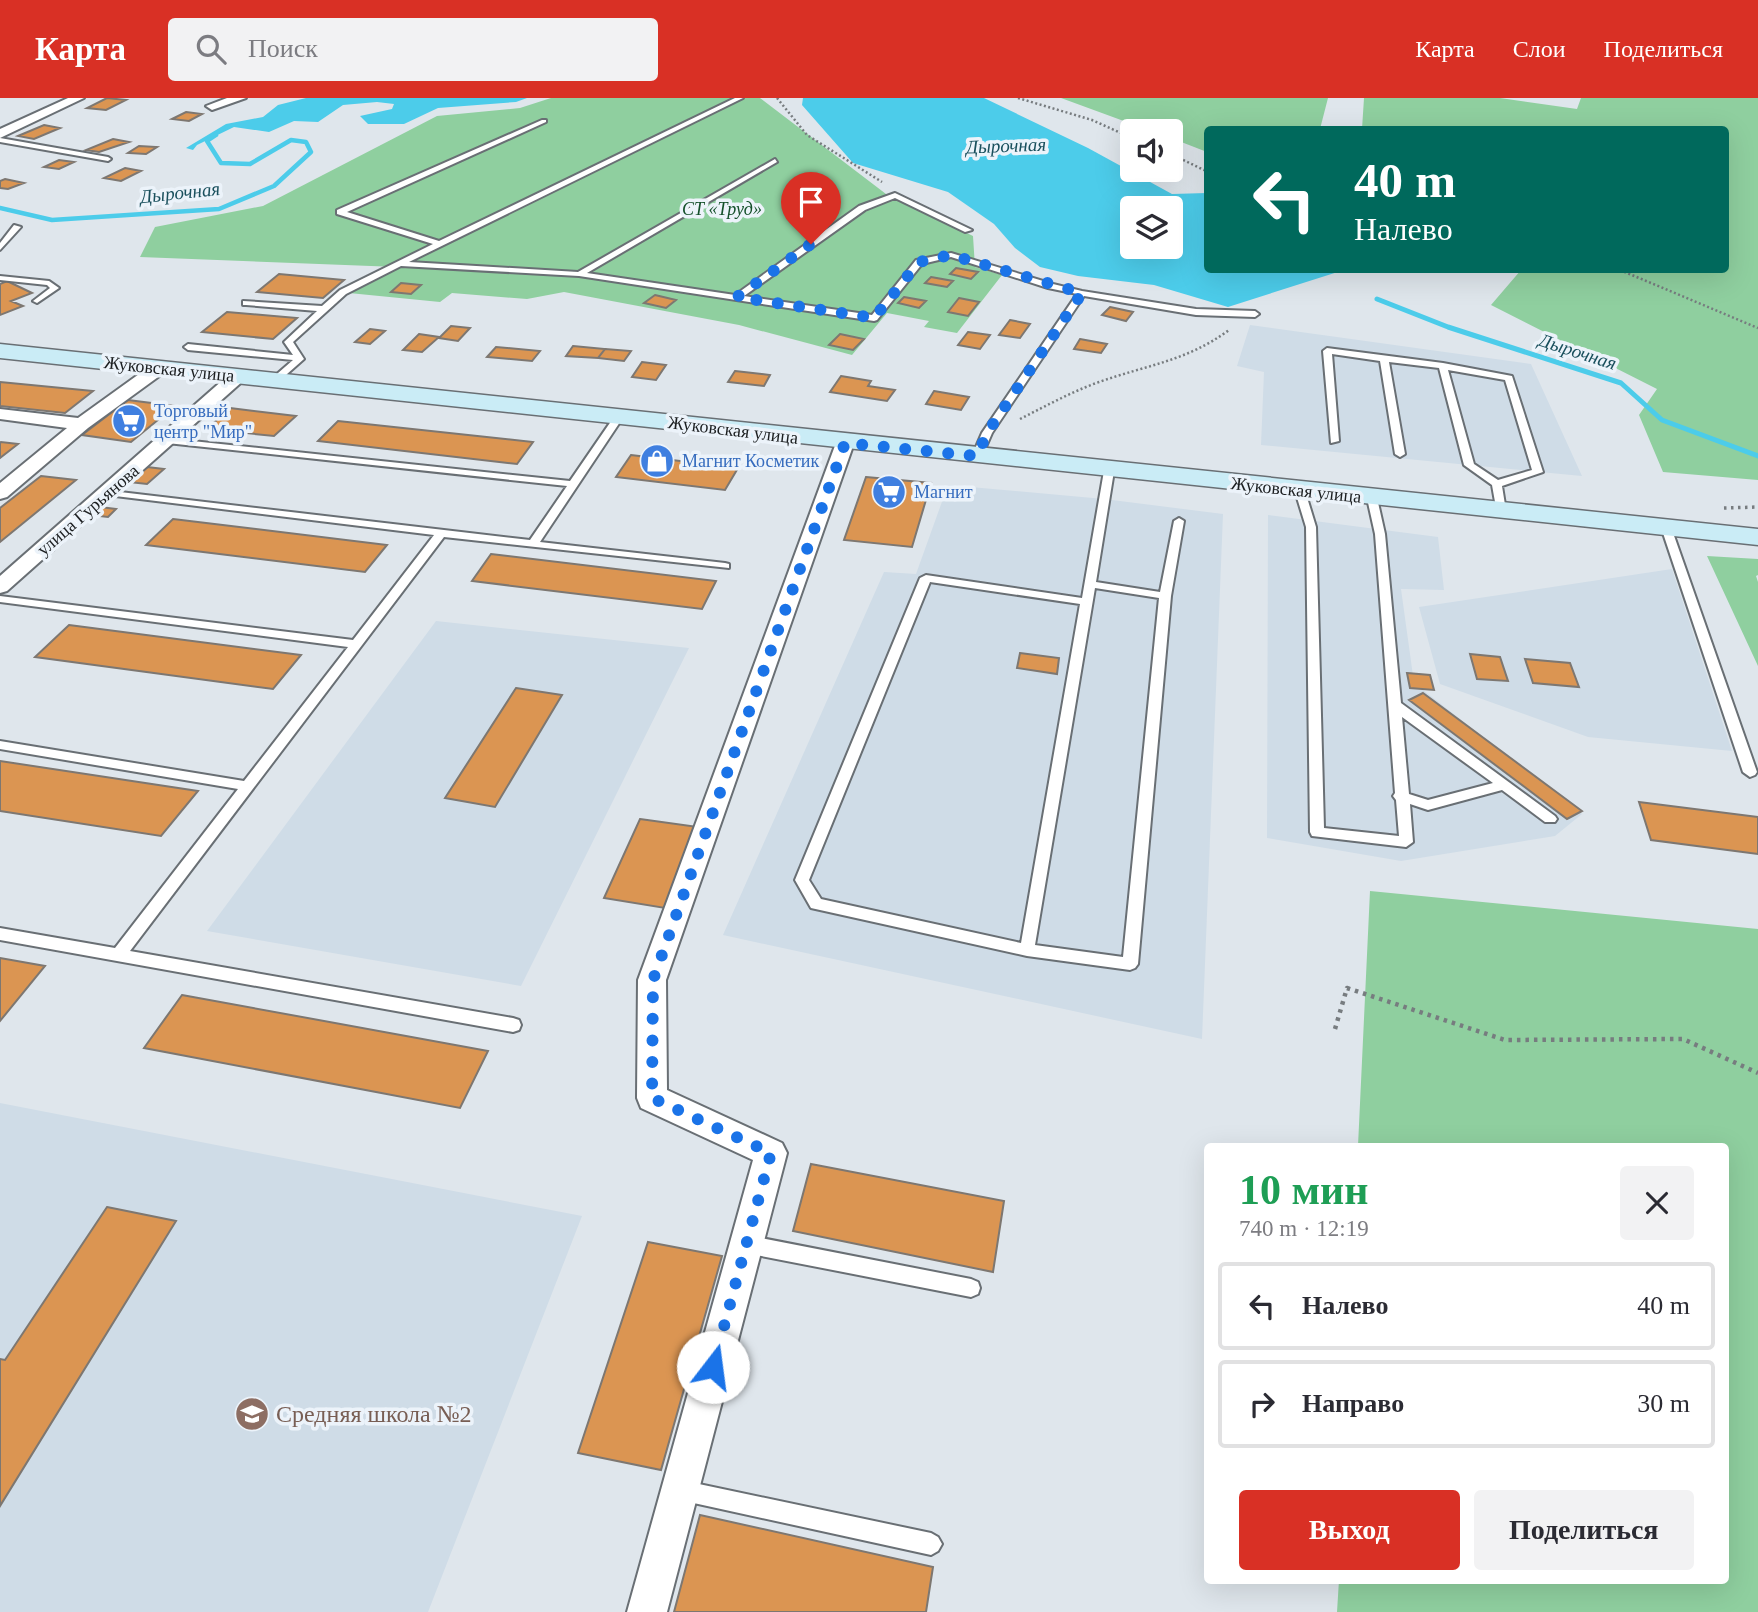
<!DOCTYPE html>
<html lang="ru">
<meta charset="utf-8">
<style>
:root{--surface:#fff;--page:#f2f2f3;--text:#2b2b33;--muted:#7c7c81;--line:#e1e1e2;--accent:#d93025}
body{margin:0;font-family:"Times New Roman",serif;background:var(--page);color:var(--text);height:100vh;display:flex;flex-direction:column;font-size:26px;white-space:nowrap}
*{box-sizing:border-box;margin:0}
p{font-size:23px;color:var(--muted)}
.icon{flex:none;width:38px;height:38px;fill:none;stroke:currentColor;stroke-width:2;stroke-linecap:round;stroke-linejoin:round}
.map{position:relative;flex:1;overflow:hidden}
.drawer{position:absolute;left:1204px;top:1045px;width:525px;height:441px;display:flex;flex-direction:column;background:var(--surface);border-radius:7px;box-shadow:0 7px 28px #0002}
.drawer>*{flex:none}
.top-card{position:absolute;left:1204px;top:28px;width:525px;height:147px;border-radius:7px;box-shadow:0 7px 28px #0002;background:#00695c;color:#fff;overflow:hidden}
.tools{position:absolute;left:1120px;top:21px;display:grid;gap:14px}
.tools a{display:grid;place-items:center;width:63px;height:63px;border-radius:7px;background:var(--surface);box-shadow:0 7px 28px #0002;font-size:35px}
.pin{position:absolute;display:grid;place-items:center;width:60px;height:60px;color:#fff;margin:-72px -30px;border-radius:50% 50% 50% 0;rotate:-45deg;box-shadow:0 0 7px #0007}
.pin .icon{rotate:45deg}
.me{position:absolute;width:77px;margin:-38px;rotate:15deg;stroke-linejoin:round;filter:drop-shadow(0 0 5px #0008)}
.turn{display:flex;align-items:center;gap:24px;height:147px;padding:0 35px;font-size:32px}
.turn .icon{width:91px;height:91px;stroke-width:2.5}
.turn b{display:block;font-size:49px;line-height:60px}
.round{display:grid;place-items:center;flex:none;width:74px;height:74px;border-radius:7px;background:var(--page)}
.headline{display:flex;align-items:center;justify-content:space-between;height:119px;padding:0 35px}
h1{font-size:42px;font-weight:700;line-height:52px;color:#1e9e55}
.cta{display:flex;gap:14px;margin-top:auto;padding:14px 35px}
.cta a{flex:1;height:80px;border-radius:7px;background:var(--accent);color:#fff;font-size:28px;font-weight:700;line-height:80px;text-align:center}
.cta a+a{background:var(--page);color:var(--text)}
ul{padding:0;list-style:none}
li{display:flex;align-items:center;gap:21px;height:88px;margin:0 14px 10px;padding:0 21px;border:4px solid var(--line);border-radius:7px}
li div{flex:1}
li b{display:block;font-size:26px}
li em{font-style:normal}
header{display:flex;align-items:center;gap:42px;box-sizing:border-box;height:98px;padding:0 35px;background:var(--accent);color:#fff}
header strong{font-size:33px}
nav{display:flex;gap:38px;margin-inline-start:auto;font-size:24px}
.search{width:490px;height:63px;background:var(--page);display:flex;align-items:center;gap:18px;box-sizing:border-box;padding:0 24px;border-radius:7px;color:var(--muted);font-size:26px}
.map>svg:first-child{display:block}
</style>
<header>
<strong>Карта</strong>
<div class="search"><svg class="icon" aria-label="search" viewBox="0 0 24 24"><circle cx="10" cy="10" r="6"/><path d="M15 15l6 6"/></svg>Поиск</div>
<nav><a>Карта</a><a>Слои</a><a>Поделиться</a></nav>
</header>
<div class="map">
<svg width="1758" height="1514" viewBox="0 0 1758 1514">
<rect width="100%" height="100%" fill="#dfe6ec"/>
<path fill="#cfdce7" d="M1250,227L1531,266L1582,378L1261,347L1264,274L1237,268Z
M948,387L1104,401L1223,416L1202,941L723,837L884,474L916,476Z
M1268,417L1438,439L1444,492L1401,491L1414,585L1582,716L1555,738L1401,763L1267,740Z
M1672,471L1732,653L1588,639L1440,586L1419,509Z
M436,523L689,550L521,888L207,833Z
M0,1005L582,1118L428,1514H0Z"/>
<path fill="#8fcf9f" d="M551,0H760L886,96L973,138L975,169L1002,177L957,235L924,229L929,223L887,215L852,257L739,227L564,194L527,201L452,195L440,204L349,195L397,169L140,159L155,129L263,108L437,18L520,10Z
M1061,0H1328L1320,31L1208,32L1207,54L1171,40V33H1151Z
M1364,0H1500L1577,11L1581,0H1758V382L1663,374L1639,317L1657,291L1491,207L1521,172H1726V32L1362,31Z
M1707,458L1758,461V477L1756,478L1758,484V568Z
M1370,793L1758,831V1514H1337L1339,1482H1726V1048H1358Z"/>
<path fill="#4cccea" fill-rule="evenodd" d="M306,0H527L516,4L438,10L404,26H368L360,18L392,11L394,6L377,4L343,7L318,24L294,23L269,34L234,29L197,47L193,52L186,50L226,26L263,19L278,7Z
M803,0H984L1088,50L1172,96L1207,95L1208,172H1344L1228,209L1154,187L1078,178L1040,169L1015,150L994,126L948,94L853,65L802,7ZM1132,110H1171V149H1132Z"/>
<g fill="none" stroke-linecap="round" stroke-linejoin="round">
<path stroke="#4cccea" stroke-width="4.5" d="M0,110L52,122L219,111L274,88L311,54L306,44L291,42L250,66L221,65L207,43L216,37"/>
<path stroke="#4cccea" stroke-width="5" d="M1377,201L1448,229L1621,285L1662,322L1758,358"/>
</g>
<path fill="#db9552" stroke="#7d7771" stroke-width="2" d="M107,0L126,2L106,12L87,10Z
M186,14L202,16L189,23L172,21Z
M44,27L60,30L34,41L18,38Z
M113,41L129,44L99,54L86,52Z
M139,48L157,49L146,56L128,55Z
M59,62L74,64L59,71L44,69Z
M125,70L141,73L121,83L104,80Z
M5,81L24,85L8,91L0,90V83Z
M956,170L978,174L971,181L950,176Z
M279,176L344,182L323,200L257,194Z
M931,179L953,183L947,189L925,185Z
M7,183L32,195L11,203L23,208L0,217V186Z
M401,185L421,187L411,196L391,194Z
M655,197L676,202L666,210L644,205Z
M904,199L926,203L919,210L898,205Z
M959,200L979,204L968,218L948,214Z
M1110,209L1133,214L1126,223L1102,217Z
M227,214L297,220L273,241L202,234Z
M1010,222L1030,226L1020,240L999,237Z
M451,228L470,230L458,243L439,240Z
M370,231L385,233L370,246L355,244Z
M968,234L990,237L980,251L958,247Z
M419,236L439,239L422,254L403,252Z
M840,236L864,241L853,252L829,247Z
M1080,241L1107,246L1101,255L1074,251Z
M573,248L605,251L598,260L566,258Z
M496,249L540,253L532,263L487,259Z
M605,251L631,253L624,263L598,260Z
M642,264L666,267L656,282L632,279Z
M735,273L770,277L764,288L728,284Z
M841,278L871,283L868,288L895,292L887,303L830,294Z
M0,284L93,293L65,315L0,308Z
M934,293L969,299L961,312L926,306Z
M128,302L175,308L131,344L82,337Z
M230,310L296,318L274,338L207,331Z
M338,323L533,344L517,366L318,343Z
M0,345L1,344L18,346L0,360Z
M631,357L738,370L725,392L616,379Z
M147,369L164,371L147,386L129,384Z
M41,378L76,382L0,444V410Z
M866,379L931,385L912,449L844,442Z
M100,409L116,411L108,419L91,417Z
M173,421L387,447L365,474L146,447Z
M491,456L716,483L702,511L472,483Z
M69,527L301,557L273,591L35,559Z
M1020,555L1059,560L1057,576L1017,570Z
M1470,556L1500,559L1508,583L1477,581Z
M1525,561L1570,565L1579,589L1533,585Z
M1407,575L1430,577L1434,592L1410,590Z
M516,590L562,597L495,709L445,700Z
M1423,595L1582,713L1567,721L1409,602Z
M0,663L198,693L161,738L0,713Z
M1639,704L1758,719V756L1651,742Z
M640,721L698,729L665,810L604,800Z
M0,860L45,868L0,923Z
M182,897L488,953L460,1010L144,950Z
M811,1066L1004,1103L993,1174L793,1133Z
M107,1109L176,1123L0,1408V1261L5,1262Z
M648,1144L722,1158L661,1372L578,1355Z
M700,1417L933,1469L926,1514H674Z"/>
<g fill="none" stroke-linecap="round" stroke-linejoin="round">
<g stroke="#696f74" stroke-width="4">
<path id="lane" d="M735,0H743L409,164L578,174L775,61L777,64L587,175L735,197L859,108L895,95L972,132L965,134L895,100L865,112L744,198L872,217L916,162L951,155L1053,186L1082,193L1196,211L1255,213L1259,216L1255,219L1196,217L1084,198L992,335L982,358L977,361L972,358L982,335L1077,196L1048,190L951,159L922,166L877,222L874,223L579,178L401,168L346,196L293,244L304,261L278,284L270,282L293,262L188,252L184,249L188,246L293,257L284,244L317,213L246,207H243V203L322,208L340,192L433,146L337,116V112L542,22H546V24L347,114L439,143Z
M0,40L108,59L111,61L108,63L0,44Z
M14,127L21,129L0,152V145Z
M0,178L49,183L59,190L37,205L33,203L50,190L47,187L0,182Z
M1327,250L1443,265L1512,278L1543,374L1502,388L1506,413L1501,416L1497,415L1492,387L1464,367L1439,270L1389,264L1405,356L1400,359L1395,356L1380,263L1332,256L1339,343L1331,345L1323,253ZM1448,272L1505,282L1532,372L1498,382L1474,366Z
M619,315L624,318L540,444L725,465L729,466V470L444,439L130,853L513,920L519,922L521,927L519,932L513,934L0,842V830L115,850L238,691L0,651V643L244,683L348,549L0,504V498L353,542L434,437L107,397L102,394L103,392L530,442L567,388L167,345L164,344V340L570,383L616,316Z
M1109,370L1114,373L1096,484L1160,494L1174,423L1179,420L1184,423L1171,498L1138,866L1135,870L1130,872L1027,858L811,810L795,782L920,480L926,477L1082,500L1104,373ZM930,484L1080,506L1021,845L821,801L809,782ZM1095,490L1159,500L1123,859L1035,847Z
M1300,390L1305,393L1316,429L1324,730L1399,738L1396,702L1393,698L1395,695L1375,436L1367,400L1372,397L1377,400L1385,436L1401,605L1555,718L1557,721L1555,724H1545L1502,692L1428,712L1410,706L1413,744L1406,749L1312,738L1310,734L1306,429L1295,393ZM1402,619L1493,685L1428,702L1409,696Z
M1667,429L1672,432L1757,674L1755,677L1750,679L1743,674L1662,432Z
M746,1137L971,1181L978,1184L980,1190L978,1196L971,1199L746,1155L740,1152L737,1146L740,1140Z
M680,1382L931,1435L938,1439L942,1446L938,1453L931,1457L680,1402L673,1399L670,1392L673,1385Z"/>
</g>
<g stroke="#696f74" stroke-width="4">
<path id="street" d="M68,0H84L0,40V31Z
M227,0H246L212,12L206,8Z
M159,265L165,266L167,270L165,274L88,330L7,399L0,401V385L67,330L0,321V311L78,320L153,266Z
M238,273L247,278L244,282L7,493L0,495V478L232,274Z
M845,340L854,345L666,882L667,992L782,1045L787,1055L667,1514H627L753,1062L641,1010L637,1000L638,882L836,345Z"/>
</g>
<g stroke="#696f74" stroke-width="3">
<path id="secondary" d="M0,246L1758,431V447L0,260Z"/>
</g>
<path stroke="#777c7f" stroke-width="2.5" stroke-dasharray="2 2.5" stroke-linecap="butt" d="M777,0L807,37L882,84
M1018,0L1092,22L1132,40
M1171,56L1208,74
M1620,172L1758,230
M1020,321C1046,308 1071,294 1099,284C1147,267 1187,263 1229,232"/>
<path stroke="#777c7f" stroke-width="3.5" stroke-dasharray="2.5 4.5" stroke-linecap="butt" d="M1724,410L1758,409"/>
<path stroke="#777c7f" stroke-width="4.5" stroke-dasharray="3.5 5" stroke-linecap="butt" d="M1335,931L1347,890L1505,942L1683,941L1758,975"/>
<use href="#lane" fill="#fff" fill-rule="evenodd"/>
<use href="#street" fill="#fff" fill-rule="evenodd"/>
<use href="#secondary" fill="#caecf6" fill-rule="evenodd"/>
</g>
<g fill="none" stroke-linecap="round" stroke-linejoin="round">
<path stroke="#1a73e8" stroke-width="12" stroke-dasharray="0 21.6" d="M713,1269L771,1055L652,1000L653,882L845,345L977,358L987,335L1082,195L951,157L919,164L874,220L737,199L811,146"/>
</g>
<defs>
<g id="supermarket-disc" transform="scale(1.75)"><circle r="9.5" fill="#3f7fe0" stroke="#ecf3fa"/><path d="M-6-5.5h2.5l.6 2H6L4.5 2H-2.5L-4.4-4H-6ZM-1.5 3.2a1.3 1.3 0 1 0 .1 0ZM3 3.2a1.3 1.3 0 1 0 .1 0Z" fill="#fff"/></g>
<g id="shop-disc" transform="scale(1.75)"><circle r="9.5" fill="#3f7fe0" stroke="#ecf3fa"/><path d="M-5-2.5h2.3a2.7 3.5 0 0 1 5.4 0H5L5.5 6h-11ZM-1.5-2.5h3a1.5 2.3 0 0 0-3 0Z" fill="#fff"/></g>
<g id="school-disc" transform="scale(1.75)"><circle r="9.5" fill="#8d6e63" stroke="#ecf3fa"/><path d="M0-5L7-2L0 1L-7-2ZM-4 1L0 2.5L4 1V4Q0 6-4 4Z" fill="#fff"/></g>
</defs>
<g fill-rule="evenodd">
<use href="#supermarket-disc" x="129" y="323"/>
<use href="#shop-disc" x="657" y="363"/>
<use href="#supermarket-disc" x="889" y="394"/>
<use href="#school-disc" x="252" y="1316"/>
</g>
<g text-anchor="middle" stroke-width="7" stroke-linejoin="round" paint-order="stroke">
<g font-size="18" font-style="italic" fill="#14502a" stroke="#ecf3fa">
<text x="722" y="117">СТ «Труд»</text>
</g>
<g font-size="18" fill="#1c1f21" stroke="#ecf3fa">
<text transform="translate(169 271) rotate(6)" y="6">Жуковская улица</text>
<text transform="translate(733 332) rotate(7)" y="6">Жуковская улица</text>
<text transform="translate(1296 392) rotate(6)" y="6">Жуковская улица</text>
<text transform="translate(88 412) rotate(-41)" y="6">улица Гурьянова</text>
</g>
<g font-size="18" fill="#366cbe" stroke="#ecf3fa" text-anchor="start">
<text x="154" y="319">Торговый<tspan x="154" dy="21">центр "Мир"</tspan></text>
<text x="682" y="369">Магнит Косметик</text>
<text x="914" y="400">Магнит</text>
</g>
<g font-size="19" font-style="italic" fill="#1a505d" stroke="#ecf3fa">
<text transform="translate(1006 47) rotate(-2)" y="7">Дырочная</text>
<text transform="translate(180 94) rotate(-6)" y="7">Дырочная</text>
<text transform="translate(1578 253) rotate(18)" y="7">Дырочная</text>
</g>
<g font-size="24" fill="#785e54" stroke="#ecf3fa" text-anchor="start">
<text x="276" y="1324">Средняя школа №2</text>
</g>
</g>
</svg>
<div class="tools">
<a><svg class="icon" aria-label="sound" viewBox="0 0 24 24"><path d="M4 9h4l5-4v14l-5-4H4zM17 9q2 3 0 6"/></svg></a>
<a><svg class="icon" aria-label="layers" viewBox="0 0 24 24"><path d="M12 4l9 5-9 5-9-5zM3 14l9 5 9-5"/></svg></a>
</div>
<div class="pin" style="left:811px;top:146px;background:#d93025"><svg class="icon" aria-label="arrive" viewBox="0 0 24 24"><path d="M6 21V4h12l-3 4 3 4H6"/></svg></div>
<svg class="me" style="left:713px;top:1269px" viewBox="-20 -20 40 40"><circle r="19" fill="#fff"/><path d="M0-13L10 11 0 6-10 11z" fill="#1a73e8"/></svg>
<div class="top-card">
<div class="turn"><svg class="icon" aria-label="left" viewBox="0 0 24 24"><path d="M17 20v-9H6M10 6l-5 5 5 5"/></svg><div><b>40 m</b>Налево</div></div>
</div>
<section class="drawer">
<div class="headline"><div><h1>10 мин</h1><p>740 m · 12:19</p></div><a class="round"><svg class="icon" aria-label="close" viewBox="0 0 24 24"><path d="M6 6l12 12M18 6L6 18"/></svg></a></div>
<ul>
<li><svg class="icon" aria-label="left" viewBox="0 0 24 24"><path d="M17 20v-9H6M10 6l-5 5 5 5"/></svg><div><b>Налево</b></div><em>40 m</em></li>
<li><svg class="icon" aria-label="right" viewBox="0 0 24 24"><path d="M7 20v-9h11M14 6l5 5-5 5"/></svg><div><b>Направо</b></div><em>30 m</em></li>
</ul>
<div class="cta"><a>Выход</a><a>Поделиться</a></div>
</section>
</div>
